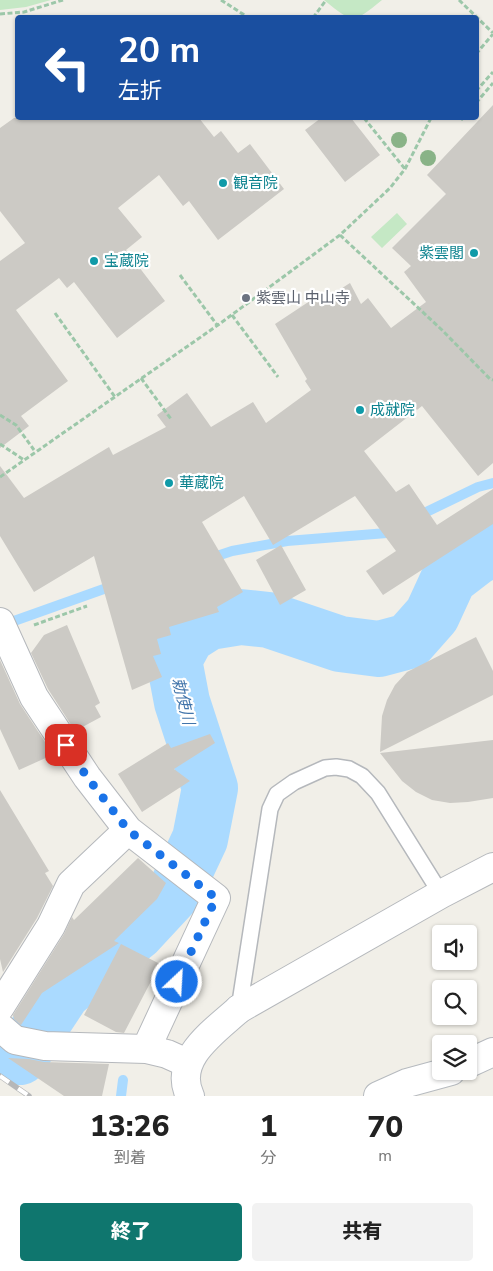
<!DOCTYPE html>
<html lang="ja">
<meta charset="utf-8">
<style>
:root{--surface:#fff;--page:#f2f2f2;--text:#222;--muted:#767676;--accent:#0f766e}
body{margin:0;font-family:"Nunito Sans","Noto Sans JP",sans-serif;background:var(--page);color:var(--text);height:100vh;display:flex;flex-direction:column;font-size:19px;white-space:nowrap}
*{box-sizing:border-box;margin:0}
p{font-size:16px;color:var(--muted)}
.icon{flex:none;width:28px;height:28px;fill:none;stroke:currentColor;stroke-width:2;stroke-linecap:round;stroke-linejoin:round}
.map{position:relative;height:1096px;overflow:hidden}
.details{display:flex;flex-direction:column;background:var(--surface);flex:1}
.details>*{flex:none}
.top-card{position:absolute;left:15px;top:15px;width:464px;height:105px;border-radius:5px;box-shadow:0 1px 4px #0004;background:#1a4fa0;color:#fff;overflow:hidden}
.fabs{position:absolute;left:432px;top:925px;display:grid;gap:10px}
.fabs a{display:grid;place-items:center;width:45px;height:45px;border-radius:5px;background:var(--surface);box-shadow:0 1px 4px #0004;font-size:25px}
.pin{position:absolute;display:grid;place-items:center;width:42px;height:42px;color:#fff;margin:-21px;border-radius:10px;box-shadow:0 2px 8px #0006}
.me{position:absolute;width:55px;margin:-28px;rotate:25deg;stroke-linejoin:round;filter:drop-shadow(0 0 4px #0008)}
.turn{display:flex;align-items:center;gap:18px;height:105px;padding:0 20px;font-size:22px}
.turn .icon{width:65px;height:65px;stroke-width:2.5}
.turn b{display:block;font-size:35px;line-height:42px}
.eta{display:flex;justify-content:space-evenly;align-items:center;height:85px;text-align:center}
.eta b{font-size:30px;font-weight:800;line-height:35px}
.button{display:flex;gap:10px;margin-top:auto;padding:10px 20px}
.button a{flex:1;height:58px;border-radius:5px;background:var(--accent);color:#fff;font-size:20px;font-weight:800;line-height:58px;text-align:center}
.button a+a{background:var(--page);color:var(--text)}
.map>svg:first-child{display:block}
</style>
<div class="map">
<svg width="493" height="1096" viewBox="0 0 493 1096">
<rect width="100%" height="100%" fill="#f1efe8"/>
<path fill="#c5e8c5" d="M0,0H51L26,7L0,10Z
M324,0H382C352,24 354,24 324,0Z
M397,213L407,224L382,248L371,237Z"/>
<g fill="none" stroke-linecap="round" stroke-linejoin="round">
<path stroke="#aadaff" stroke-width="10" d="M416,517L478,487L493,483
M208,559L232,551L287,541L387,533L395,529
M14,621L115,585
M121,1096L123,1080"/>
<path stroke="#aadaff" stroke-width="56" d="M20,1057L63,992L137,932L176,890L200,839L210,788L182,702L174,660L187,636L209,622L240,617L269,620L340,644L379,649L409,641L432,615L449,578L475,558L493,548"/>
</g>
<path fill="#cccac5" d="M493,105V463L478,476L422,406L364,451L396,492L409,484L437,525L493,489V524L383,595L366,571L396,551L355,496L273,545L244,496L202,522L243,592L217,607L219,612L169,627L171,635L157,639L161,654L153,656L162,677L132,690L94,556L34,592L0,536V466L24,498L109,447L113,455L166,427L157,415L187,393L211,427L253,402L266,423L311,390L305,381L307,379L275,324L322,293L328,297L350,283L361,304L368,298L391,328L426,302L404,272L411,266L392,248L446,194L427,175Z
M14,118H199L214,137L221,131L238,153L250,144L284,189L218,240L189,201L183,206L159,175L118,208L142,237L126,250L165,301L117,338L74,282L67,288L59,278L16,310L68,381L21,416L29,426L0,448V261L25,243L0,211V128Z
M321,118H351L380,155L345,182L305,130Z
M281,545L306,590L280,605L256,560Z
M67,625L100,703L95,706L101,717L75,731L48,689L31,653L44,635Z
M476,637L493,671V695L380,752L382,716L387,700L395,685L407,672Z
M0,660L20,704L47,745L45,746L50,756L19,770L0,729Z
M210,734L215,743L174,769L190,781L142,812L118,774L168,743L171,748Z
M493,740V798L468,802L450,803L432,800L416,792L402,781L380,753Z
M0,790L49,871L45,873L53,886L37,918L3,972L0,959Z
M138,858L166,883L157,899L114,941L119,943L42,993L21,1025L14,1019L13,1015L64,934L72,917L74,920Z
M121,944L160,964L124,1033L116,1032L84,1015Z
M8,1058L29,1059L44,1062L109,1064L102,1096H64Z"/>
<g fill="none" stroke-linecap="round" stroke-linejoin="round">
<g stroke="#b5b8bc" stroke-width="18">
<path id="lane" d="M239,1009L270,809L277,794L294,782L325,768L336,767L349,769L362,776L378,793L441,894"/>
</g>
<g stroke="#b5b8bc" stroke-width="30">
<path id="street" d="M0,622L34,697L87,777L128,830L71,884L51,926L0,1007
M128,830L216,898L146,1049
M239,1009L441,894L493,867
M0,1027L15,1040L45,1046L146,1049L167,1054L187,1063"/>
</g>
<g stroke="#b6babf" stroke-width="30">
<path id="secondary" d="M469,1063L493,1052
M190,1096C172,1059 215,1031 239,1009
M378,1096L407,1083L451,1071"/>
</g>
<path stroke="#9cc7a9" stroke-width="3" stroke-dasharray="5 2.5" stroke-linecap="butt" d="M221,0L249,18
M459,0L493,33
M0,14L24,12L63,0
M313,18L326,0
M476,54L493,34
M476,91L493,72
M476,103L493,83
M364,118L405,169
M461,120L463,118
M340,235L442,330L490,379L493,380
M180,275L217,325
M55,313L115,397
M232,315L278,377
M141,378L171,419
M0,415L16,425L34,450
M0,444L24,460
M0,477L218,325L340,235L390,188L405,169L431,118
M34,625L87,606"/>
<use href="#lane" stroke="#fff" stroke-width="15"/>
<use href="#street" stroke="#fff" stroke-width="28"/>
<use href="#secondary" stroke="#fff" stroke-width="28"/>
<g stroke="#b6b7b8" stroke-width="5.5">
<path id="rail" d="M0,1076L29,1096"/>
</g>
<use href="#rail" stroke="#fff" stroke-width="4" stroke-dasharray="11" stroke-linecap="butt"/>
</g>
<g fill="#89b387">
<circle cx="399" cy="140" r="8"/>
<circle cx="428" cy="158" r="8"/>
</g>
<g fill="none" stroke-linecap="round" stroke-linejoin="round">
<path stroke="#1a73e8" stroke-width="9" stroke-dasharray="0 16.2" d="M66,745L87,777L128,830L216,898L177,982"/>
</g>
<g fill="#0f9aa8" stroke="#fff" stroke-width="2">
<circle cx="223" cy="183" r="5"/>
<circle cx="474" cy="253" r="5"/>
<circle cx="94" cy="261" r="5"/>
<circle cx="360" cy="410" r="5"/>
<circle cx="169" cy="483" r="5"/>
</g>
<circle fill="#6b7280" stroke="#fff" stroke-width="2" cx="246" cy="298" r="5"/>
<g text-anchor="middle" stroke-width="4.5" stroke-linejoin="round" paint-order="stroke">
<g font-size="15" fill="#0d838f" stroke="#fff" text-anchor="start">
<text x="233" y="188">観音院</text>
<text x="464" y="258" text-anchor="end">紫雲閣</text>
<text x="104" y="266">宝蔵院</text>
<text x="370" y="415">成就院</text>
<text x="179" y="488">華蔵院</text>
</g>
<g font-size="15" fill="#5b616d" stroke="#fff" text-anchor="start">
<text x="256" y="303">紫雲山 中山寺</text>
</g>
<g font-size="16" font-style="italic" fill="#4174aa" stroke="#fff">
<text transform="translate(184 701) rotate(76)" y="6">勅使川</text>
</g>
</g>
</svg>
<div class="fabs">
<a><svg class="icon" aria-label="sound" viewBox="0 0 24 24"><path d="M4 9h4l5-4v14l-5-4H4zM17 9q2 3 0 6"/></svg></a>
<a><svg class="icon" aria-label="search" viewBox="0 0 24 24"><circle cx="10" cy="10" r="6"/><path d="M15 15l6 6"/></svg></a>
<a><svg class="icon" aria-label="layers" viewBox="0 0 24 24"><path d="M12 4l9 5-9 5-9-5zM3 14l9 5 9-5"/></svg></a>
</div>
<div class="pin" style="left:66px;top:745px;background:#d93025"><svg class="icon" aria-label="arrive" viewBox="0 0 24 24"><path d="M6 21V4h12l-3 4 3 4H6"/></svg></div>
<svg class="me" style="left:177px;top:982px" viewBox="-20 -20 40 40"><circle r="17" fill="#1a73e8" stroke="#fff" stroke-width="3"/><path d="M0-11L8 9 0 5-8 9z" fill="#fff"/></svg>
<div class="top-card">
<div class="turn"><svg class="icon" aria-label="left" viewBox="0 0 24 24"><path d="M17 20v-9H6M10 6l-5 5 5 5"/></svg><div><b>20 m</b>左折</div></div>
</div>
</div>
<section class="details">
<div class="eta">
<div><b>13:26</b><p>到着</p></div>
<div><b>1</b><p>分</p></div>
<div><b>70</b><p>m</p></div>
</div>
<div class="button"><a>終了</a><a>共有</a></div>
</section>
